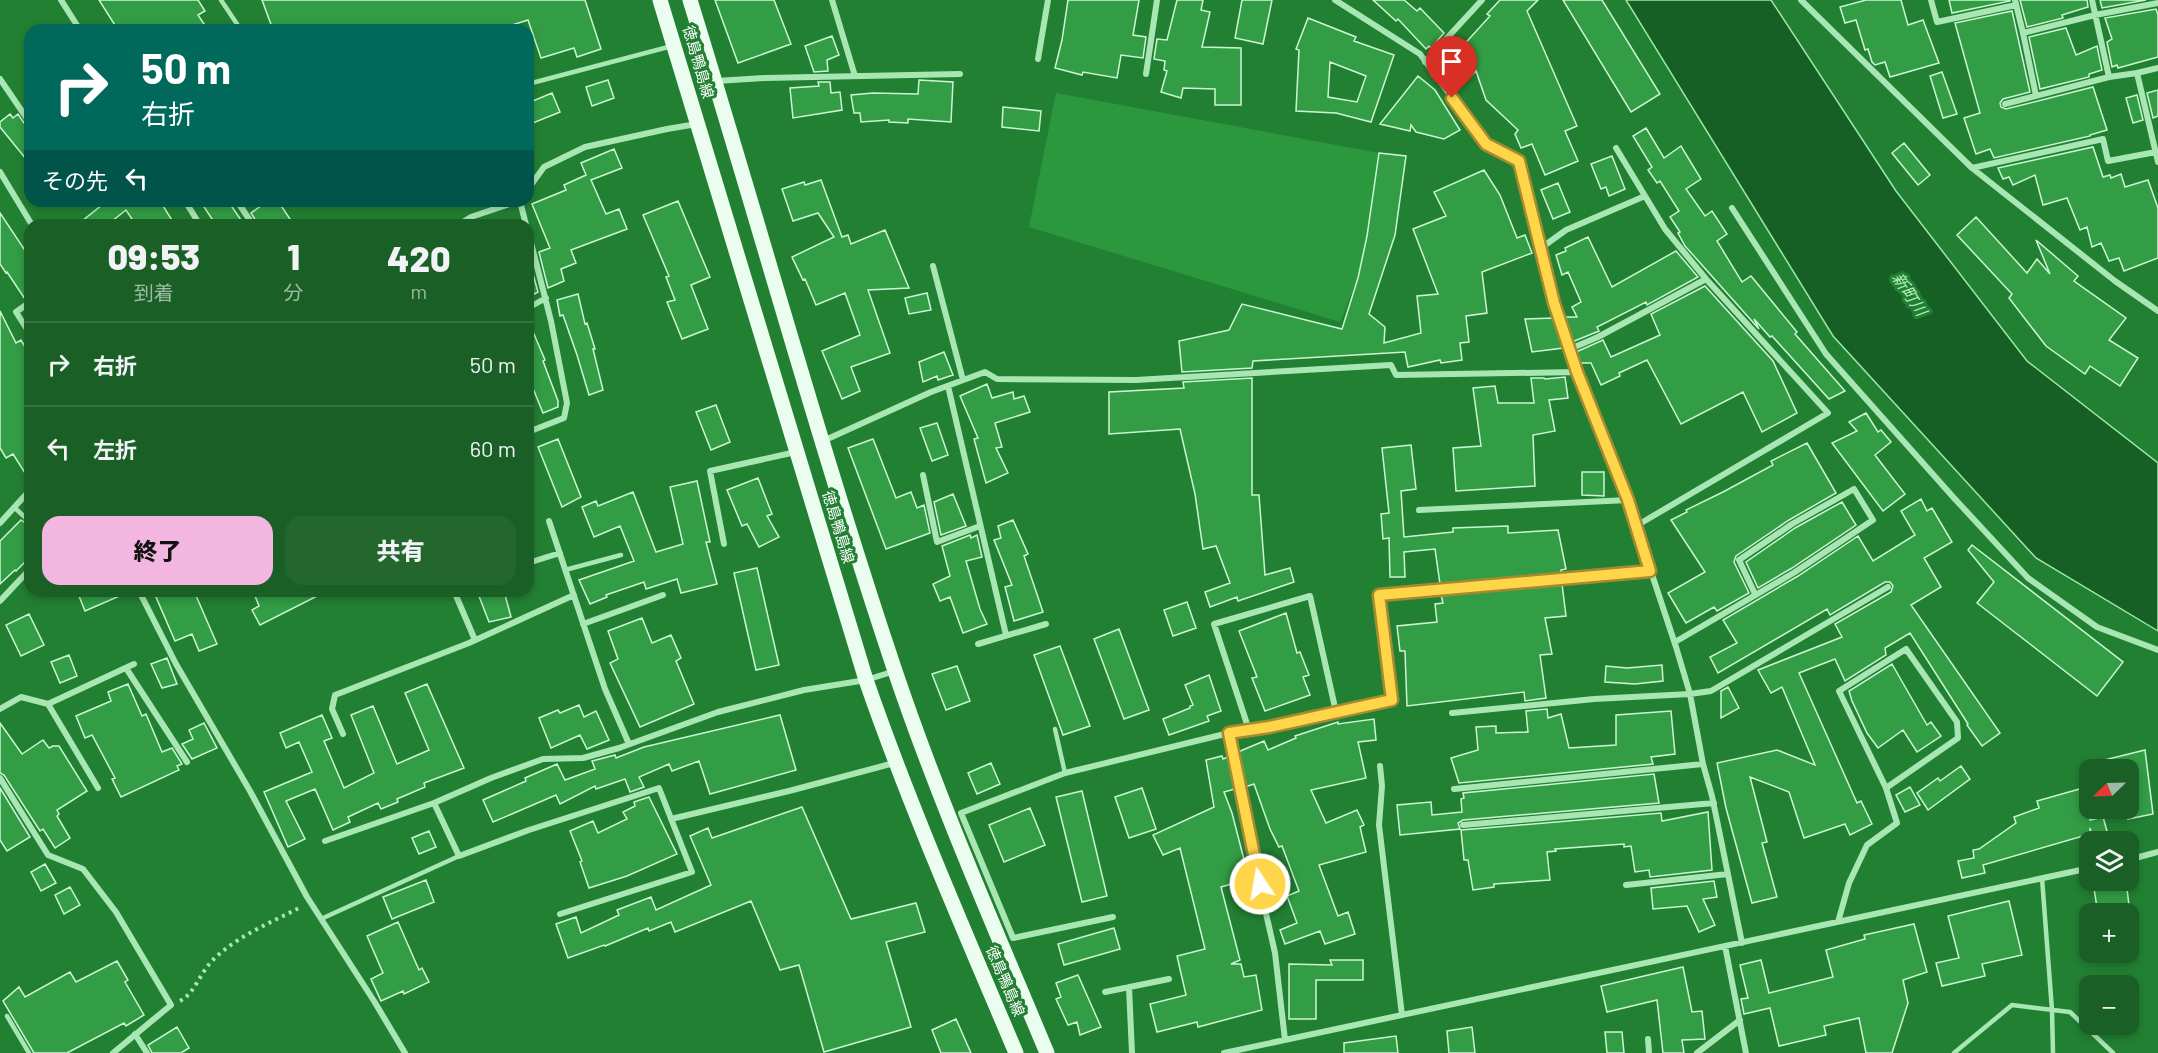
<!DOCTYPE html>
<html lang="ja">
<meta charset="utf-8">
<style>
:root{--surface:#1a6026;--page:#23662e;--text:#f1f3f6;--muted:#9fbba7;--line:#387543;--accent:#f2b6e0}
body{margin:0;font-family:Barlow,"Noto Sans JP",sans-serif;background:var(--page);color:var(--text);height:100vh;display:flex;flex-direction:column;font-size:22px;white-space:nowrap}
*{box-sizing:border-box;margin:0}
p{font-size:20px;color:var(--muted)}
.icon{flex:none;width:33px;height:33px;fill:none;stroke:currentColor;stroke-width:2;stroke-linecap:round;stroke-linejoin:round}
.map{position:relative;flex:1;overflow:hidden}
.sheet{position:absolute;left:24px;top:219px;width:510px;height:378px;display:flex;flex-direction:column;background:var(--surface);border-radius:18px;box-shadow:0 3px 9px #0003}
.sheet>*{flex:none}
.top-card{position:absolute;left:24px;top:24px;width:510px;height:183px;border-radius:18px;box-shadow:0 3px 9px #0003;background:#00695c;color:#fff;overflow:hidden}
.needle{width:39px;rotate:247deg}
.buttons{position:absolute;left:2079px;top:759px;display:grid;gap:12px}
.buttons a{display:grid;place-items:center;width:60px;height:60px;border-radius:12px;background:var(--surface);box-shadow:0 3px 9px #0003;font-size:30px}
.pin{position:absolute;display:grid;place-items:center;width:51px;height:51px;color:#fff;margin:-62px -26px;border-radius:50% 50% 50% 0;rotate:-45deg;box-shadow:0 0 6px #0007}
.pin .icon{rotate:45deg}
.me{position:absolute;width:66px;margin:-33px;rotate:348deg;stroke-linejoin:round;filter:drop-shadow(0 0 4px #0008)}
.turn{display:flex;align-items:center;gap:21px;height:126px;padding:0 18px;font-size:27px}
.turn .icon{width:78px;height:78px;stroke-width:2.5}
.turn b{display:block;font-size:42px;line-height:51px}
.then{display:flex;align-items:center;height:57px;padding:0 18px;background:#0003;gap:12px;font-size:22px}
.eta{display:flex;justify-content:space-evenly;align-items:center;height:102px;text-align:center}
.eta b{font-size:36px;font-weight:800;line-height:42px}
.action{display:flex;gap:12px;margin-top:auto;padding:12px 18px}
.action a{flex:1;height:69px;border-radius:18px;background:var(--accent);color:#111;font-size:24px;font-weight:800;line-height:69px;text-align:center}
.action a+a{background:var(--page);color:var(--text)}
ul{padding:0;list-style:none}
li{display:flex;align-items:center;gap:18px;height:84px;padding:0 18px;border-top:2px solid var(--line)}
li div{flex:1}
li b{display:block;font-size:22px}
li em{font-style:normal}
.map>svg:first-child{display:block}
</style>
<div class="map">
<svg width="2158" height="1053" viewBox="0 0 2158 1053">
<rect width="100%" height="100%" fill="#228033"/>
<path fill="#2c983e" d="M1056,93L1379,153L1367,236L1358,278L1340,322L1029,227Z"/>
<path fill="#176025" stroke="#9ce8a8" stroke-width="1.5" d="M1626,0H1771L1896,191L2027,361L2158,463V631L2036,558L1833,336Z"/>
<path fill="#329d44" stroke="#ccf6d3" stroke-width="1.5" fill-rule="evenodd" d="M99,0H198L205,11L198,15L208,30H118Z
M262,0H585L601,49L577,57L574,48L541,58L528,20L496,30H273Z
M715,0H774L791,44L738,63Z
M1068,0H1139L1133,35L1146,37L1143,58L1121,55L1117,78L1083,72L1082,75L1055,68L1062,40Z
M1177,0H1203L1201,10L1210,12L1202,47L1241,48V105H1215V89L1183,88L1181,98L1161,92L1167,71L1164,70L1165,61L1154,59L1157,39L1167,40Z
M1242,0H1272L1263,44L1235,38Z
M1373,0H1404L1417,11L1420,8L1444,33L1431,48L1429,46L1426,49L1398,19L1396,21Z
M1500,0H1538L1527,11L1577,126L1565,131L1578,161L1545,175L1532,144L1521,148L1515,134L1518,130L1486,100L1476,71L1466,81L1439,55L1452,41L1460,49L1490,16L1487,14Z
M1563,0H1602L1660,94L1631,112Z
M1866,0H1901L1908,25L1923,20L1939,63L1890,77L1885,62L1875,65L1872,62L1868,49L1865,50L1856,20L1845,23L1840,7Z
M1949,0H2010V1L1952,13Z
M2020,0H2087L2088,7L2062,15L2063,18L2027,27Z
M2100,0H2146L2102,8Z
M2156,9L2158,15V57L2118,68L2117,65L2112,67L2107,42L2112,39L2105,18Z
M2012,11L2030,92L2003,99L2000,103L2001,107L2006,109L2093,87L2107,130L2090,135V136L1994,158L1990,149L1976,154L1964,118L1980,113L1955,23Z
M1308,18L1356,37L1354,41L1394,55L1371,122L1336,113L1296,111L1299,50L1296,49ZM1330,62L1366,76L1357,102L1328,97Z
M2066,28L2076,55L2097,46L2102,70L2089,74V77L2040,89L2029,37Z
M832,36L839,55L827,60L828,71L814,72L805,46Z
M1942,72L1957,114L1943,118L1930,76Z
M1418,76L1435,90L1460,130L1444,139L1416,132L1411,125L1410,131L1380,124Z
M608,80L614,98L592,106L586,87Z
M919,80L953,82L951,122L908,119V123L889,122V120L861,122L860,113H854L851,95L873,93L918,94Z
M818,82H830L831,93L840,92L842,110L793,118L790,88L819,86Z
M2158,90V116L2153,118L2147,93Z
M552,93L560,112L528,125V103Z
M2137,95L2143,120L2133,123L2126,98Z
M1003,107L1041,111L1039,131L1002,127Z
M10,114L13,118L18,114L26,126L30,128V164L0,127V122Z
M1646,128L1664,158L1681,146L1701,179L1686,189L1705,216L1712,211L1727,234L1717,241L1742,282L1751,276L1797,332L1795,334L1845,391L1829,399L1772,336L1770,337L1754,319L1759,329L1685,246L1678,233L1680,232L1670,217L1679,211L1660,181L1657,183L1648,170L1652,167L1633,136Z
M1904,143L1930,175L1918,185L1892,153Z
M2093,147L2103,177L2110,175L2111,178L2121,174L2125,187L2148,180L2158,208V258L2124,271L2119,258L2109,261L2101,243L2092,247L2087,227L2080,230L2067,198L2043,205L2035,175L2013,185L2009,177L2003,179L1998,168Z
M614,149L622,168L591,180L606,214L619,209L627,229L571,250L576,263L561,269L564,281L548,288L539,252L550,248L532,204L566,190L564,185L586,175L581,163Z
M1379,153L1406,156L1395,235L1369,314L1385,327L1384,343L1421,333L1417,296L1438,294L1413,229L1446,216L1434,192L1484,170L1500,195L1517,238L1525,235L1532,253L1482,272L1487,313L1466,316L1469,342L1460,343L1462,360L1441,363L1440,360L1408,367L1405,352L1253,361L1252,368L1182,372L1179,341L1229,330L1242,304L1342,329L1358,278L1367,236Z
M1612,156L1625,189L1609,196L1606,187L1601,189L1591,164Z
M821,180L842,237L848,235L851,244L885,230L909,288L868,290L890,353L851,367L860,391L842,399L822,351L860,335L845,293L816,305L805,279L803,280L792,257L834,237L818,213L793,221L782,189L804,182L805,185Z
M1558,183L1570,212L1553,219L1541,190Z
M107,201H160L175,225H136L126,210L107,225H77Z
M213,201H228L241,220H244L241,225H216L204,207Z
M268,201H278L294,225H255L256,221L251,213Z
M678,201L710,277L691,285L708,329L682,339L667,302L675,300L666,277L669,276L643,215Z
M0,213L30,258V297L25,299L7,272L6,273L0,264Z
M1976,217L2027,273L2037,259L2050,274L2036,240L2078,276L2074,281L2126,318L2109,340L2138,358L2120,386L2090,366L2085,374L2046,346L2009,298L2012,294L1957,235Z
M1588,237L1612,287L1676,251L1698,277L1647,305L1646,302L1597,327L1599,331L1572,342L1565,317H1577L1572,307L1581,302L1568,272L1562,275L1556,255L1566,251L1565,248Z
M528,256L538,292L528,297Z
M1705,286L1773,361L1797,413L1762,432L1743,392L1681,424L1647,360L1619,373L1620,376L1601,385L1591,363H1579L1576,352L1603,340L1611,357L1660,335L1651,314Z
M927,293L931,310L909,314L905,298Z
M578,294L585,324L587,323L595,349H593L603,390L589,395L577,355L563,315L560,316L557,300Z
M0,311L16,343L21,340L30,355V481L13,454L6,458L0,448Z
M1554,318L1563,348L1532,352L1525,319Z
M528,320L545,360L543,361L558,401V407L543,413L528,376Z
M944,352L953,375L938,380L937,376L923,382L919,362Z
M1565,377L1568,398L1549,400L1555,431L1533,435L1535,486L1456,491L1453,448L1481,446L1473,388L1495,386L1498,403H1534L1531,378H1544L1545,379Z
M1252,378V495H1259L1265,575L1290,568L1294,582L1238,601L1237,597L1210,607L1205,592L1230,583L1216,546L1203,549L1195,494L1180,429L1109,434V392L1184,388L1183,382Z
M987,384L992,398L1013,392L1014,399L1024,396L1030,412L995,423L1002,447L996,448L1008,473L986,483L974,439L978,438L960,396Z
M716,405L730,442L711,450L696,412Z
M1866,413L1878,432L1881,430L1891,442L1875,455L1905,494L1883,511L1832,443L1857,431L1849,422Z
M937,423L948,455L932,461L920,428Z
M558,439L581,497L562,507L538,447Z
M873,439L896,498L911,492L917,508L924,505L930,533L886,549L848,448Z
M1807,443L1836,493L1789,520L1736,556L1734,562L1749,593L1717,611L1714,607L1686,623L1668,593L1705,572L1671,520L1687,512L1686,510L1723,492L1773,465L1771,461Z
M1411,445L1416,489L1401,491L1404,537L1453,532V528L1508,526V533L1558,530L1566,569L1561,570V574L1440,584L1435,549L1404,552L1405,577H1390L1389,538L1383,539L1381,514L1389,513L1382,448Z
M1582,472H1604V496L1582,495Z
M758,478L772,514L767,516L779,537L759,547L747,524L742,526L727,490Z
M697,481L710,542H706L717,584L681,593L677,579L646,589L644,582L606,595L607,597L590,604L579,580L634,561L620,526L594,537L582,507L596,501L598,506L633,492L656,552L683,544L670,487Z
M953,494L966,526L941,535L934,502Z
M1921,499L1927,511L1932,508L1952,542L1924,558L1941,587L1911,605L2000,733L1982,746L1967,725L1968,724L1910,633L1885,648L1886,655L1845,681L1835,659L1799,673L1857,803L1861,801L1872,824L1850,835L1845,824L1804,838L1789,792L1750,777L1767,842L1762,843L1777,897L1752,903L1726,808L1717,763L1777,750L1815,765L1782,687L1771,693L1758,670L1842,637L1835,624L1891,592L1893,586L1890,582H1885L1830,615L1827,609L1718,673L1710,657L1737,643L1723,620L1798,576L1858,536L1873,561L1915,535L1901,511Z
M1842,502L1856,525L1792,568L1758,588L1746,562L1795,528Z
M21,520L30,526V557L16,571L15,570L0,584V541Z
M1013,520L1028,554L1024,556L1043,612L1014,621L1005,587L1012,585L994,540L1001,538L998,526Z
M970,535L971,538L977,535L982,557L966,561L980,609L987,624L963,633L950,597L940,601L933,584L950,576L942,546Z
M1972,545L2123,662L2097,696L1977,603L1994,582L1968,550Z
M757,568L779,665L756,670L734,573Z
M1562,584L1566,616L1545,618L1552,654L1540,655L1546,698L1525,701L1524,692L1407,706L1405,651H1400L1397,626L1437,622L1435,604L1443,603L1441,595Z
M77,591H131L85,611Z
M169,591H194L217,644L199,651L192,634L175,641L156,597Z
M253,591H327L260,625L252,610L259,606Z
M477,591H504L511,617L489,622Z
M1187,602L1196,628L1173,636L1164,610Z
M1286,613L1297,653L1300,652L1309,675L1303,677L1310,695L1265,711L1252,678L1257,677L1239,631Z
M29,614L44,645L21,656L6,625Z
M642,618L652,643L671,635L681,658L676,661L694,704L640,727L610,663L618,659L608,631Z
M1119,629L1149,710L1124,719L1094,639Z
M1060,646L1090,726L1063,735L1034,655Z
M69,655L77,676L60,683L51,662Z
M167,658L177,684L162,688L151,664Z
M1892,664L1927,725L1931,722L1941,736L1917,752L1903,730L1878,748L1867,733L1852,701L1849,691Z
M1662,665L1663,681L1635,684L1605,682L1606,666L1627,668Z
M957,666L970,701L946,710L932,674Z
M1209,675L1221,711L1207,716L1209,721L1169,735L1163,719L1190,708V706L1193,705L1185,685Z
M128,684L142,716L146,714L162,752L172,748L182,764L177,766L179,770L121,797L112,779L115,778L92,735L85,738L76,716L111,701L108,692Z
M427,684L464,768L424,783L425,787L397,799L398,802L381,809L378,803L348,817L350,822L333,830L315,789L286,801L305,839L288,847L264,792L312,772L299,742L286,748L280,733L322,715L332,738L324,741L344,788L374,773L351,715L373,706L397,764L429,750L405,693Z
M1728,687L1739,708L1721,718V691Z
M579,705L584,717L596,711L609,740L587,749L580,735L551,748L539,718L558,710L560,713Z
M1547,709L1548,718L1561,714L1569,748L1616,745V715L1671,711L1675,754L1651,757L1653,764L1459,783L1451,758L1478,750L1476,727L1496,726V733L1528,732L1526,711Z
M780,715L796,770L710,794L699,761L672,771L669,764L639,777L644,787L630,792L625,779L596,789L595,786L560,804L556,795L493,822L483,800L526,781L525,778L557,764L565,780L595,769L592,761L615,755L616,758L644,747Z
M1374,719L1376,740L1358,742L1366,778L1311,790L1326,823L1357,810L1364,825L1360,827L1366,852L1319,865L1338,916L1348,912L1355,934L1325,944L1320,931L1285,944L1280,930L1297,923L1287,896L1299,891L1282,846L1279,847L1270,829L1254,784L1245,787L1238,752L1264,741L1268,750L1296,738L1295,736L1338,722V724Z
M0,723L22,754L43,740L49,748L53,746H59L87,791L57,810L59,814L57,816L70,838L55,848L43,829L40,831L4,775L0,773Z
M204,723L217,748L192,759L182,744L193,739L189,730Z
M2145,750L2153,814L2128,819V770H2088V764Z
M1222,756L1223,759L1228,757L1235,789L1224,792L1232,813L1249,879L1221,887L1240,960L1231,964H1241L1244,977L1256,975L1262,1010L1198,1027L1197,1022L1157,1032L1150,1004L1186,995L1177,956L1205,949L1180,848L1163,855L1153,835L1214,807L1206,760Z
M991,763L1000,784L977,794L968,773Z
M1961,766L1970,779L1928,810L1917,793L1938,778L1940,781Z
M1654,774L1659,803L1463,820L1458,823L1460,829L1400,835L1397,805L1431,802L1432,815L1462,812L1461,799L1464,798L1463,793Z
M2090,786V820L2103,817L2110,842H2093L2090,828V834L1983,865L1985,873L1962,878L1958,861L1974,858L1973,850L1979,849L2016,823L2014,817L2039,808L2037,801Z
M1910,787L1920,805L1905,812L1896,795Z
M0,788L30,837L7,851L0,840Z
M1142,788L1156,829L1129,838L1115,797Z
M1082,791L1107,896L1082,902L1056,797Z
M649,797L677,854L627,876L589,888L580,862L582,861L570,831L593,821L598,833L627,819L623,812L635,806L634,802Z
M802,807L851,919L916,903L925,932L886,942L911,1027L824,1052L799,965L780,970L751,901L675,932L671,922L649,931L648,928L605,946L604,945L568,958L556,924L576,917L581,933L619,915L617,910L651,897L656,910L711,885L690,836L708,828L712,838Z
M1030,808L1045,845L1004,862L989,825Z
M1708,812L1712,870L1650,877L1649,870L1635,872L1631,846L1624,847V844L1555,849L1556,851L1547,852L1550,880L1494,884V887L1473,890L1468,860H1464L1461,830L1661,813L1662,821Z
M429,831L436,847L419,854L412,838Z
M45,864L56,883L41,891L31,872Z
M426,880L434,902L392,919L383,897Z
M2105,880H2126L2130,914H2098L2093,882Z
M1714,881L1717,897L1703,899L1715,925L1699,932L1687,906L1653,909L1651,888Z
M70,887L80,905L64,914L55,895Z
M2009,901L2022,955L1982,964L1985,976L1942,986L1936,963L1959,958L1948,916Z
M398,922L419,970L422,968L429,982L404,994L403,991L381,1001L371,979L383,973L367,936Z
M1914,924L1927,972L1903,980L1908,1003L1892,1053H1866L1859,1018L1824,1026L1826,1035L1779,1046L1770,1008L1744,1014L1741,999L1748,998L1740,965L1761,960L1769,993L1833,977L1826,950L1865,939L1864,935Z
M1114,928L1120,949L1064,965L1058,944Z
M1330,960H1363V980H1316V1019H1289V964L1332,965Z
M117,961L128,980L125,982L144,1015L126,1026L124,1023L67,1053H34L3,1001L19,987L25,997L70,972L76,982Z
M1683,967L1692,1012L1702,1011L1705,1039L1682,1040L1684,1053H1663L1657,1000L1607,1012L1601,986Z
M1078,975L1101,1027L1080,1035L1077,1022L1068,1025L1056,999L1061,997L1056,983Z
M956,1019L971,1053H941L932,1030Z
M177,1027L189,1048L181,1053H152L148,1045Z
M1472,1027L1475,1053H1449L1447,1031Z
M1605,1032H1622L1624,1053H1607Z
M1396,1036L1398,1053H1344V1043Z"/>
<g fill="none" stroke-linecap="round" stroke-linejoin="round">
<path stroke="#a8e7b3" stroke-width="4" stroke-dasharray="3 4.5" stroke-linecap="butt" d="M180,1001C195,993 200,973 212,961C235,937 270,923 299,908"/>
<path stroke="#a8e7b3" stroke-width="4.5" d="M221,0L241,30
M528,84L672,46
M15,508L30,522
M565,570L621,555
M1055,729L1065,773
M2042,878L2052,1010L2053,1053
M321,919L459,856
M7,1016L29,1053
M1954,1053L2012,1005L2070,1012L2113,1053"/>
<path stroke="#a8e7b3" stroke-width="6" d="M61,0L80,30
M832,0L855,76
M1335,0L1420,54L1486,144L1519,161C1537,232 1553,303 1577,373C1595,425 1620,474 1636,526
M1801,0L1972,168L2115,281L2158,311
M1931,0L1937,22L2016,5
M2015,0L2023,33L2095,15L2158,3
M2092,0L2109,77L2137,73L2158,162
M2023,33L2036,96
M1038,59L1048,0
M1425,62L1482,0
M2137,73L2158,68
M1146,74L1157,0
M0,79L30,123
M716,81L765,78L960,74
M2005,104L2109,77
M1616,148L1665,229L1706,279L1828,413L1636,526L1676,647L1690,694L1703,764L1712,796L1742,943
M1972,168L2103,139L2108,161L2156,152
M0,172L32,225
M528,189L544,167L585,147L667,129L697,124
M185,201L200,225
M237,201L251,222L246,225
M520,201L526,225
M1732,208L1826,354L1954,498L2028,578L2097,627L2158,650
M458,225L471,217L518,201
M528,231L551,321L567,403L564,418L528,432
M1541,248L1566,230L1645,196
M933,266L963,380
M30,302L16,312L30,334
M528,308L546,298
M1570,349L1598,337L1706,279
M948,386L1006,635
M823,441L931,392L985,372L997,379L1136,380L1391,365L1396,375L1577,372
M923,475L937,542L980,526
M1419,510L1628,500
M549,521L605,689L629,744
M0,523L30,490
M724,544L710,471L796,452
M528,563L560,553
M139,591L176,664L250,791L307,897L374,1001L405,1053
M454,591L475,640
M0,601L30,569
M583,624L663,595
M1675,642L1795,572L1873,520L1854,489L1792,524L1739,560L1755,594
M978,644L1046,624
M126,668L187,762
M48,704L98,788
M0,709L21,697L48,704L134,664
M1452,713L1594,699L1690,694L1711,691L1888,587
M1249,730L1214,624L1310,596L1336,712
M1229,733L1254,861L1275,953L1285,1040
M343,734L332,709L335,695L469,643L574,595
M1380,766L1382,786L1379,825L1402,1015
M0,778L48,855L83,869L116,912L171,1005L113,1053
M1454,789L1703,764
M434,803L491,778L543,759L583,758L619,748L718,712L804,690L866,680L895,671
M671,819L789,791L894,763
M1463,825L1714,803
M325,841L434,803L459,856L529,830L659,788L692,872L560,914
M2128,860L2158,852
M1626,885L1728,874
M1113,917L1013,938L961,813L1065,773L1229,733L1269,727L1392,700L1379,595L1650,571
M1838,922L1849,883L1867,845L1897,823L1886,788L1958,738L1957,722L1906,649L1839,691L1886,788
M1725,946L1746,1053
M1129,987L1132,1053
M1105,992L1169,979
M135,1034L147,1053
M1648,1039L1649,1053
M1224,1053L2090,868
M1697,1053L1740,1020"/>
<path stroke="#eafdee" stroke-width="15" d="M660,0L866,680C910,807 964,930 1016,1053
M690,0C759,223 820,447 894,668C938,799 994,926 1047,1053"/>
</g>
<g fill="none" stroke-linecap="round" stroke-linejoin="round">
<g stroke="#a68a30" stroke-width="15">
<path id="route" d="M1260,884L1229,733L1269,727L1392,700L1379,595L1650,571L1628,500L1577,372L1554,303L1519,161L1486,144L1452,98"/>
</g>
<use href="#route" stroke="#ffd54a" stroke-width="10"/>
</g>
<g text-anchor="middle" stroke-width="6" stroke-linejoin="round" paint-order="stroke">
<g font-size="15" fill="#fff" stroke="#228033">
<text transform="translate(698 62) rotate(74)" y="5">徳島鴨島線</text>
<text transform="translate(838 527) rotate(73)" y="5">徳島鴨島線</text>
<text transform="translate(1005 981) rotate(67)" y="5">徳島鴨島線</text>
</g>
<g font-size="16" font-style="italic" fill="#b4efbd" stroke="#228033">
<text transform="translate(1910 294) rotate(56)" y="6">新町川</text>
</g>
</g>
</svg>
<div class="buttons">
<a><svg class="needle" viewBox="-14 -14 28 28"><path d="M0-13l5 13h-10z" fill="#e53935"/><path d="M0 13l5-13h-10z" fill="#9fbba7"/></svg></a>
<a><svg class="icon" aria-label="layers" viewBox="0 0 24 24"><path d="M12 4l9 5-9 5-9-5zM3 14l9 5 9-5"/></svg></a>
<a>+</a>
<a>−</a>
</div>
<div class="pin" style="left:1452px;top:98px;background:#d93025"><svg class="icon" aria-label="arrive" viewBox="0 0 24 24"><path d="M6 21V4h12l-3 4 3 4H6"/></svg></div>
<svg class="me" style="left:1260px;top:884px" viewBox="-20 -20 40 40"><circle r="17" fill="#ffd54a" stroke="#fff" stroke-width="3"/><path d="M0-11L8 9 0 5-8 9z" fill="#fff"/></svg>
<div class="top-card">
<div class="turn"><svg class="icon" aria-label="right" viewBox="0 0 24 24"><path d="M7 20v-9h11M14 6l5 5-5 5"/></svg><div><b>50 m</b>右折</div></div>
<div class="then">その先<svg class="icon" aria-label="left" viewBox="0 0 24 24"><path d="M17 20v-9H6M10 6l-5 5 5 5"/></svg></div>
</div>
<section class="sheet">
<div class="eta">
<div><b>09:53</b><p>到着</p></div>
<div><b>1</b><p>分</p></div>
<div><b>420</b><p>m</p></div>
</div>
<ul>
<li><svg class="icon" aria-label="right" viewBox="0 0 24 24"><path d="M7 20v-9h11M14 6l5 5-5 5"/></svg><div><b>右折</b></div><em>50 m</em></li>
<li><svg class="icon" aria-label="left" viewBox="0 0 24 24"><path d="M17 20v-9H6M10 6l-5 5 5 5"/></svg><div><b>左折</b></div><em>60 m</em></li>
</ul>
<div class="action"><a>終了</a><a>共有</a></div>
</section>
</div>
